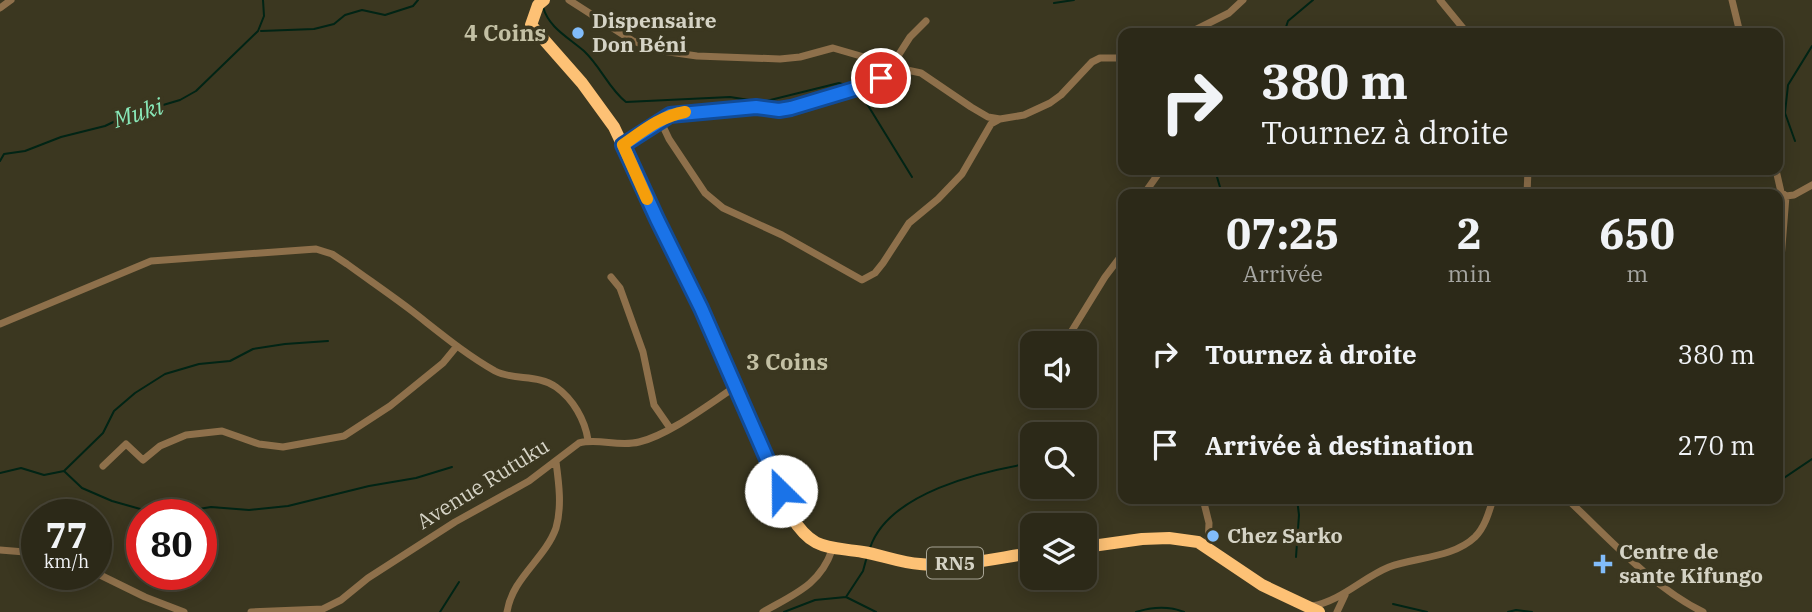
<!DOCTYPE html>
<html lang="fr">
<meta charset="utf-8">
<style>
:root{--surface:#2c2918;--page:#383525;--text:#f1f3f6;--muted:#a6a6a2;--line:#484537}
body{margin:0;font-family:"IBM Plex Serif",serif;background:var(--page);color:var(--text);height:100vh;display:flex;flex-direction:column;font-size:26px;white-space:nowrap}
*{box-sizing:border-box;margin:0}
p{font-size:23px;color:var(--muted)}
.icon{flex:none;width:38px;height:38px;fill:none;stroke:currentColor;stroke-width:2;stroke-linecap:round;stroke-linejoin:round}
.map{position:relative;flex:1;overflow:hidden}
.side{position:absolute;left:1118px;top:189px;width:665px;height:315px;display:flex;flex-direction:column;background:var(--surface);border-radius:14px;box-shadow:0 4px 18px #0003,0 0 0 2px var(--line)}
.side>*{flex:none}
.guide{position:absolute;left:1118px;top:28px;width:665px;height:147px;border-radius:14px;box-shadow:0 4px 18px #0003,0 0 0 2px var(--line);background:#2c2918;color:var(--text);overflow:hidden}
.buttons{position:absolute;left:1020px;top:331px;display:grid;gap:14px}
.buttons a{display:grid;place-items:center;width:77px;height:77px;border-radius:14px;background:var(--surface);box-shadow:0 4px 18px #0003,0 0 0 2px var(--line);font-size:35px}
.speed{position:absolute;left:21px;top:499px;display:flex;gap:14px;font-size:35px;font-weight:700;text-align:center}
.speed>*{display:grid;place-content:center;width:91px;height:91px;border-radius:50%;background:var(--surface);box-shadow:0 4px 18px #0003,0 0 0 2px var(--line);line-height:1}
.speed small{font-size:18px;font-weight:400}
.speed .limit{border:10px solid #d22;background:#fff;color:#111}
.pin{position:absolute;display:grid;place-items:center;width:60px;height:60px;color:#fff;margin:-30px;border:4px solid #fff;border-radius:50%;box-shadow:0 2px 7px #0007}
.me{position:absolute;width:77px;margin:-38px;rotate:337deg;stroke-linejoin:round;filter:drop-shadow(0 0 5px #0008)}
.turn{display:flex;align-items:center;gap:24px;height:147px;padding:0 28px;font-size:32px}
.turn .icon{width:91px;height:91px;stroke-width:2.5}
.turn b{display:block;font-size:49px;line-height:60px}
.eta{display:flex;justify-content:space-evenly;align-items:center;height:119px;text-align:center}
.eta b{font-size:42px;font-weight:800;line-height:49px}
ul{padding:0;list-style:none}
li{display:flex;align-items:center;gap:21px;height:91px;padding:0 28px}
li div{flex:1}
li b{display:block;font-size:26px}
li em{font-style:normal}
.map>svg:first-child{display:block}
</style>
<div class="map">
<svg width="1812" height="612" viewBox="0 0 1812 612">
<rect width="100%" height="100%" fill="#3b3720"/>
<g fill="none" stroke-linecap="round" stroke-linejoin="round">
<path stroke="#012415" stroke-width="2" d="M1054,3L1074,0
M543,7C549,28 568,37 584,51C601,67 609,89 626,102L730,97L762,102L839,83L851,87
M261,31L314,29L334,24L345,15L362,10L385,15L413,6L418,0
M1284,33L1288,21L1313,0
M856,90L864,99L912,177
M1795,141L1785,113L1788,85L1812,46
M0,161L4,154L25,151L61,137L105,126L126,116L180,100L196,91L258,31L264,16L263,0
M1215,170L1222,194
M64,471L103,433L114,411L135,393L165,374L199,364L230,361L253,349L285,344L328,341
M0,473L21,468L44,475L64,471L82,488L112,501L151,512H180L211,507L249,510L288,506L369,486L416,478L452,467
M1778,482L1812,459
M870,548C888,493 982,471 1032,463
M1296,557L1299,515L1297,499
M846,597L863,571L866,560
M1393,604L1427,612
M440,612L459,582
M784,612L815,600L846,597L876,612
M1136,612C1152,607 1169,606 1184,612
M1508,612L1516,610L1532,612"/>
<path stroke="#8e704b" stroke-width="7" d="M569,0L633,41L662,51L697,56L780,59L800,57L833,48L864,57L889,70L902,69L921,73L971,107L988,117L1000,119
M1440,0L1467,33
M1732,0L1740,33
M0,8L11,0
M1189,33L1229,13L1243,0
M660,120L669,139L705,193L723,208L782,235L862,280L875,273L883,263L909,223L938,199L962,174L991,124L1000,119L1024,115L1050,103L1061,95L1092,62L1100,58H1124
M623,145L670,115L756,107L779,110L791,108L861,87L881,77L889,70L910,37L926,21
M1776,170L1781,192L1786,196L1781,259L1778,267
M1144,194L1161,170
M1527,194L1528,170
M1786,196L1794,195L1812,185
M611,277L620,288L643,352L654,405L670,428
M0,324L151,261L316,249L332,254L347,264C369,280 391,295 412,311C439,332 465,354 495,371C514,381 538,374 556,387C573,399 585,420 588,440
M1068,337L1105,277L1124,252
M103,466L126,444L143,460L160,446L186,435L222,431L259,444L283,447L344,436L390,406L443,363L457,346
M1203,499L1209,523L1208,547
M1567,499C1608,537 1652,587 1703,612
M0,550L37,553
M96,573L145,597L184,612
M1312,606C1341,601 1362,578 1389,567C1416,557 1453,558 1475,537C1485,527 1489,512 1493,499
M251,612L323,609L341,600L368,578L455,522L529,481L579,443C598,438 619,447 639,442C669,435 709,404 735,387
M507,612C512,578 545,559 556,528C562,507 559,484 556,462
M763,612C794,594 820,585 832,550
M1337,612L1345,595"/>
<path stroke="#fdc175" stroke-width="12" d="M544,0L538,5L531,25L582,83L614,127L657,219L701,308L791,516C813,551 826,546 863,552C882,555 901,563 920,564C957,568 996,558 1032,553
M1085,547L1142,539L1169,538L1198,542L1262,585L1319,612"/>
</g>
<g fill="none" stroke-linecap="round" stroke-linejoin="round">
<g stroke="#114b97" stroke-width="18">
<path id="route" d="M781,491L701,308L657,219L623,145L670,115L756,107L779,110L791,108L861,87L881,78"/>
</g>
<use href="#route" stroke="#1a73e8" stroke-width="12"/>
<path stroke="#f59e0b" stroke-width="12" d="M647,199L623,145C643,131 661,116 685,112"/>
</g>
<g fill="#81bcfa" stroke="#3b3720" stroke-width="2.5">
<circle cx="578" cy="33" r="7"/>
<circle cx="1213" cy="536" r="7"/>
<path d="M1599.5 553.5h7v7h7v7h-7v7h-7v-7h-7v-7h7z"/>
</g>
<g text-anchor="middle" stroke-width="7" stroke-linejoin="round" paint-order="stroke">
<rect fill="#3b3720" stroke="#a7a494" stroke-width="2" x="927" y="547.5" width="56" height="31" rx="5"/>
<g font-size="19" font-weight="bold" fill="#d5d3c5">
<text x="955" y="570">RN5</text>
</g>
<g font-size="21" font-weight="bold" fill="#d5d3c5" stroke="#3b3720" text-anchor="start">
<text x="592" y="28">Dispensaire<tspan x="592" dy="24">Don Béni</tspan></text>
<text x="1227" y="543">Chez Sarko</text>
<text x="1619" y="559">Centre de<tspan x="1619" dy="24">sante Kifungo</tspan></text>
</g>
<g font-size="21" fill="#d5d3c5" stroke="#3b3720">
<text transform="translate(483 484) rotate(-32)" y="7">Avenue Rutuku</text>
</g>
<g font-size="23" font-weight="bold" fill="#c3c0a4" stroke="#3b3720">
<text x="505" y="41">4 Coins</text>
<text x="787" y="370">3 Coins</text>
</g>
<g font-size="23" font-style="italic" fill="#89e9b9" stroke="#3b3720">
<text transform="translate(138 113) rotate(-17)" y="8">Muki</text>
</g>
</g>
</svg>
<div class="buttons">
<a><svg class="icon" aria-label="sound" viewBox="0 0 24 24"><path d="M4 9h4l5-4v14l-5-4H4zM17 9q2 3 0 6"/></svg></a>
<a><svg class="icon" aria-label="search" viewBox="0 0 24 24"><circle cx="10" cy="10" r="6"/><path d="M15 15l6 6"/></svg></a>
<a><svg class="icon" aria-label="layers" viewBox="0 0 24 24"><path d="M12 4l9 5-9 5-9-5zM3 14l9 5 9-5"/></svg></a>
</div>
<div class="speed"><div>77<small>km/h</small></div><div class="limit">80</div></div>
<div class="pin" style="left:881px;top:78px;background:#d93025"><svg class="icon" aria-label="arrive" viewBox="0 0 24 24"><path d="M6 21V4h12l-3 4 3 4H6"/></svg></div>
<svg class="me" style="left:781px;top:491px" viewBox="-20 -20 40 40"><circle r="19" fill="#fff"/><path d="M0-13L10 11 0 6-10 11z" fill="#1a73e8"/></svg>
<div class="guide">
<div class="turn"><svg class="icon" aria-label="right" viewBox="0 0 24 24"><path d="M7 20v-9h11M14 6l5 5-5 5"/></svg><div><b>380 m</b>Tournez à droite</div></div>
</div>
<section class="side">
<div class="eta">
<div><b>07:25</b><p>Arrivée</p></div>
<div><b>2</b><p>min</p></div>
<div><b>650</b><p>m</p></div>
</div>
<ul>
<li><svg class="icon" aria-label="right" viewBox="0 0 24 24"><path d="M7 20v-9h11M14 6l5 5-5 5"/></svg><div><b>Tournez à droite</b></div><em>380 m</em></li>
<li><svg class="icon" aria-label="arrive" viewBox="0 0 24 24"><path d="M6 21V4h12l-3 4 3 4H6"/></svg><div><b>Arrivée à destination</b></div><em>270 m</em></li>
</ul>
</section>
</div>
